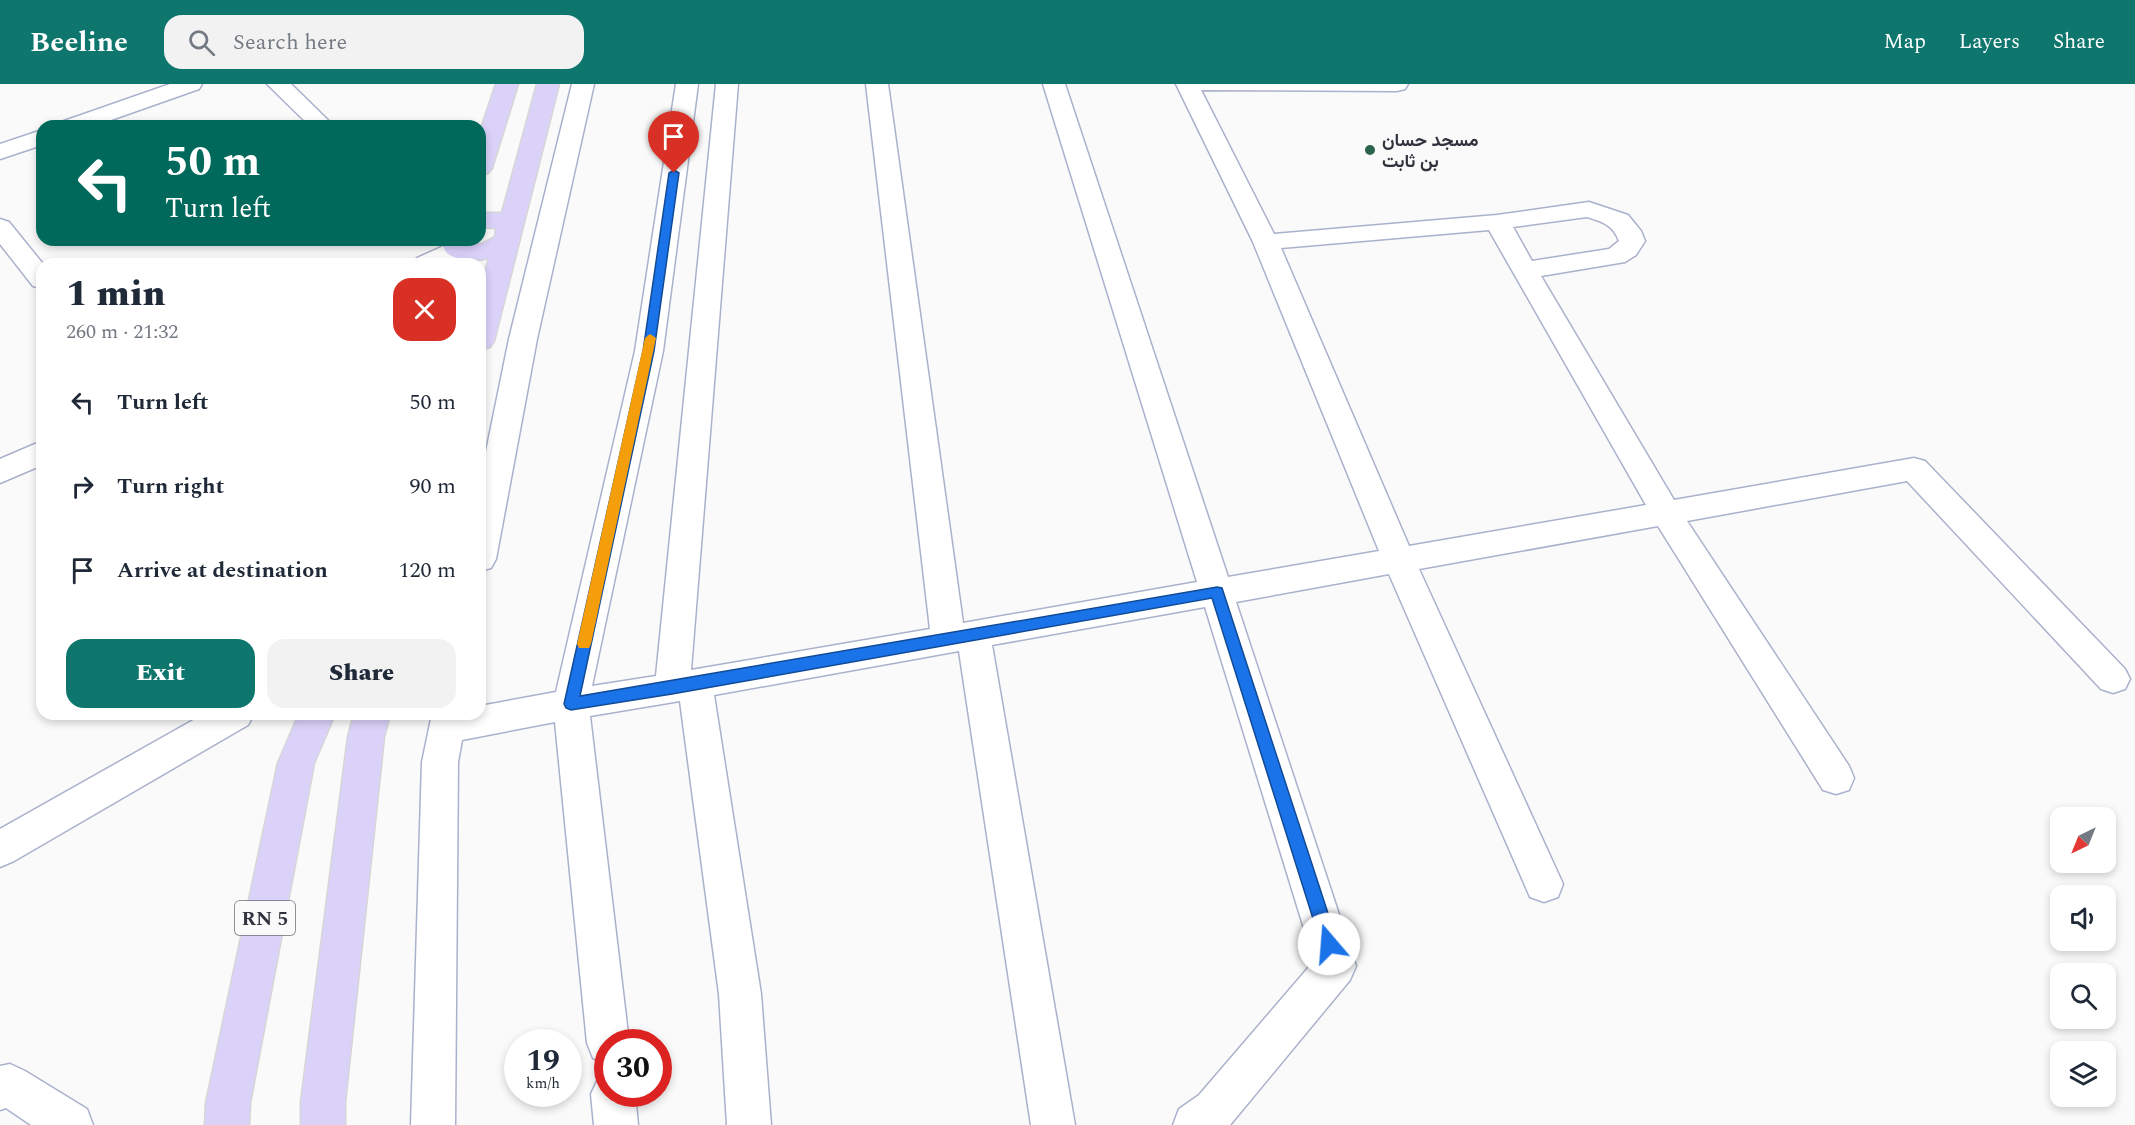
<!DOCTYPE html>
<meta charset="utf-8">
<style>
:root{--surface:#fff;--page:#f2f2f3;--text:#1f2937;--muted:#747a83;--accent:#0f766e}
body{margin:0;font-family:Spectral,Vazirmatn,serif;background:var(--page);color:var(--text);height:100vh;display:flex;flex-direction:column;font-size:22px;white-space:nowrap}
*{box-sizing:border-box;margin:0}
p{font-size:20px;color:var(--muted)}
.icon{flex:none;width:33px;height:33px;fill:none;stroke:currentColor;stroke-width:2;stroke-linecap:round;stroke-linejoin:round}
.map{position:relative;flex:1;overflow:hidden}
.drawer{position:absolute;left:36px;top:174px;width:450px;height:462px;display:flex;flex-direction:column;background:var(--surface);border-radius:18px;box-shadow:0 3px 9px #0003}
.drawer>*{flex:none}
.banner{position:absolute;left:36px;top:36px;width:450px;height:126px;border-radius:18px;box-shadow:0 3px 9px #0003;background:#00695c;color:#fff;overflow:hidden}
.needle{width:39px;rotate:223deg}
.fabs{position:absolute;left:2050px;top:723px;display:grid;gap:12px}
.fabs a{display:grid;place-items:center;width:66px;height:66px;border-radius:12px;background:var(--surface);box-shadow:0 3px 9px #0003;font-size:30px}
.speed{position:absolute;left:504px;top:945px;display:flex;gap:12px;font-size:30px;font-weight:700;text-align:center}
.speed>*{display:grid;place-content:center;width:78px;height:78px;border-radius:50%;background:var(--surface);box-shadow:0 3px 9px #0003;line-height:1}
.speed small{font-size:15px;font-weight:400}
.speed .limit{border:9px solid #d22;background:#fff;color:#111}
.pin{position:absolute;display:grid;place-items:center;width:51px;height:51px;color:#fff;margin:-62px -26px;border-radius:50% 50% 50% 0;rotate:-45deg;box-shadow:0 0 6px #0007}
.pin .icon{rotate:45deg}
.me{position:absolute;width:66px;margin:-33px;rotate:342deg;stroke-linejoin:round;filter:drop-shadow(0 0 4px #0008)}
.turn{display:flex;align-items:center;gap:21px;height:126px;padding:0 30px;font-size:27px}
.turn .icon{width:78px;height:78px;stroke-width:2.5}
.turn b{display:block;font-size:42px;line-height:51px}
.round{display:grid;place-items:center;flex:none;width:63px;height:63px;border-radius:18px;background:var(--page)}
.head{display:flex;align-items:center;justify-content:space-between;height:102px;padding:0 30px}
h1{font-size:36px;font-weight:800;line-height:45px}
.button{display:flex;gap:12px;margin-top:auto;padding:12px 30px}
.button a{flex:1;height:69px;border-radius:18px;background:var(--accent);color:#fff;font-size:24px;font-weight:800;line-height:69px;text-align:center}
.button a+a{background:var(--page);color:var(--text)}
ul{padding:0;list-style:none}
li{display:flex;align-items:center;gap:18px;height:84px;padding:0 30px}
li div{flex:1}
li b{display:block;font-size:22px}
li em{font-style:normal}
header{display:flex;align-items:center;gap:36px;box-sizing:border-box;height:84px;padding:0 30px;background:var(--accent);color:#fff}
header strong{font-size:28px}
nav{display:flex;gap:33px;margin-inline-start:auto;font-size:21px}
.search{width:420px;height:54px;background:var(--page);display:flex;align-items:center;gap:15px;box-sizing:border-box;padding:0 21px;border-radius:18px;color:var(--muted);font-size:22px}
.map>svg:first-child{display:block}
</style>
<header>
<strong>Beeline</strong>
<div class="search"><svg class="icon" aria-label="search" viewBox="0 0 24 24"><circle cx="10" cy="10" r="6"/><path d="M15 15l6 6"/></svg>Search here</div>
<nav><a>Map</a><a>Layers</a><a>Share</a></nav>
</header>
<div class="map">
<svg width="2135" height="1041" viewBox="0 0 2135 1041">
<rect width="100%" height="100%" fill="#fafafa"/>
<g fill="none" stroke-linecap="round" stroke-linejoin="round">
<g stroke="#aab1cc" stroke-width="3">
<path id="minor" d="M170,0H202L199,5L94,42H61L64,37Z
M572,0H594L537,255L496,475L491,484L480,487V397L509,255Z
M676,0H698L663,267L592,602L656,592L716,0H738L691,586L930,545L866,0H888L963,539L1197,498L1043,0H1065L1228,493L1379,467L1253,158L1176,0H1408L1405,5L1397,7L1201,6L1274,150L1497,131L1589,118L1628,131L1641,147L1645,157L1636,171L1625,178L1541,192L1674,416L1914,374L1925,377L2125,585L2130,595L2125,605L2113,609L2101,605L1907,397L1687,437L1849,682L1854,694L1849,706L1836,710L1823,706L1658,442L1419,485L1563,800L1558,813L1544,818L1530,813L1389,490L1236,518L1356,882L1350,896L1230,1041H1173L1179,1025L1199,1011L1314,877L1205,523L992,561L1075,1041H1031L959,567L714,611L761,910L771,1041H727L719,910L680,617L590,632L629,958H608V980L593,974L587,959L555,638L462,656L458,678L455,1041H411L422,678L432,630H480V622L556,608L635,267ZM1587,133C1603,138 1613,141 1619,157L1609,165L1532,177L1513,143ZM1489,146L1646,421L1409,462L1281,164Z
M42,46V61L0,75V60Z
M0,135L9,138L43,180L42,204L33,202L0,160Z
M204,630H254L248,641L14,777L0,783V745Z
M10,980L25,987L87,1025L93,1041H31L6,1024L0,1026V982Z
M608,991V1010H635L638,1041H594L591,1010L598,995Z"/>
</g>
<g stroke="#aab1cc" stroke-width="3">
<path id="tertiary" d="M267,0H291L334,42H310Z
M457,156L466,158L470,164C457,183 433,180 413,180L417,174Z
M42,357V381L0,399V375Z"/>
</g>
<g stroke="#d6d6d8" stroke-width="3">
<path id="trunk" d="M496,0H518L492,84L488,89L480,91V48Z
M537,0H559L494,257L490,263L480,266V208L489,174C478,177 458,177 448,170C445,167 442,160 440,156H466L467,159L482,160L495,153L496,144L480,143V129H502Z
M299,630H335L314,679L250,1019L249,1041H205L206,1019L278,679Z
M354,630H390L384,653L345,1018V1041H301V1018L348,653Z"/>
</g>
<use href="#minor" fill="#fff" fill-rule="evenodd"/>
<use href="#tertiary" fill="#fff" fill-rule="evenodd"/>
<use href="#trunk" fill="#dbd2fa" fill-rule="evenodd"/>
</g>
<path fill="#1a73e8" stroke="#114b97" stroke-width="1.5" d="M674,86L679,89L654,267L580,612L1217,503L1222,504L1338,860L1335,866L1329,868L1323,866L1321,860L1212,514L672,610L571,626L566,624L564,620L643,267L669,89Z"/>
<path fill="#f59e0b" d="M650,250L656,254L591,560L589,564H579L577,560L645,254Z"/>
<circle fill="#2c644b" stroke="#fafafa" stroke-width="2" cx="1370" cy="66" r="6"/>
<g text-anchor="middle" stroke-width="4.5" stroke-linejoin="round" paint-order="stroke">
<g font-size="18" font-weight="bold" fill="#30333e" stroke="#fafafa" text-anchor="start">
<text x="1382" y="62">مسجد حسان<tspan x="1382" dy="21">بن ثابت</tspan></text>
</g>
<rect fill="#fafafa" stroke="#6d6f76" stroke-width="1.5" x="235" y="817" width="60" height="34" rx="4.5"/>
<g font-size="20" font-weight="bold" fill="#30333e">
<text x="265" y="841">RN 5</text>
</g>
</g>
</svg>
<div class="fabs">
<a><svg class="needle" viewBox="-14 -14 28 28"><path d="M0-13l5 13h-10z" fill="#e53935"/><path d="M0 13l5-13h-10z" fill="#747a83"/></svg></a>
<a><svg class="icon" aria-label="sound" viewBox="0 0 24 24"><path d="M4 9h4l5-4v14l-5-4H4zM17 9q2 3 0 6"/></svg></a>
<a><svg class="icon" aria-label="search" viewBox="0 0 24 24"><circle cx="10" cy="10" r="6"/><path d="M15 15l6 6"/></svg></a>
<a><svg class="icon" aria-label="layers" viewBox="0 0 24 24"><path d="M12 4l9 5-9 5-9-5zM3 14l9 5 9-5"/></svg></a>
</div>
<div class="speed"><div>19<small>km/h</small></div><div class="limit">30</div></div>
<div class="pin" style="left:674px;top:89px;background:#d93025"><svg class="icon" aria-label="arrive" viewBox="0 0 24 24"><path d="M6 21V4h12l-3 4 3 4H6"/></svg></div>
<svg class="me" style="left:1329px;top:860px" viewBox="-20 -20 40 40"><circle r="19" fill="#fff"/><path d="M0-13L10 11 0 6-10 11z" fill="#1a73e8"/></svg>
<div class="banner">
<div class="turn"><svg class="icon" aria-label="left" viewBox="0 0 24 24"><path d="M17 20v-9H6M10 6l-5 5 5 5"/></svg><div><b>50 m</b>Turn left</div></div>
</div>
<section class="drawer">
<div class="head"><div><h1>1 min</h1><p>260 m · 21:32</p></div><a class="round" style="background:#d93025;color:#fff"><svg class="icon" aria-label="close" viewBox="0 0 24 24"><path d="M6 6l12 12M18 6L6 18"/></svg></a></div>
<ul>
<li><svg class="icon" aria-label="left" viewBox="0 0 24 24"><path d="M17 20v-9H6M10 6l-5 5 5 5"/></svg><div><b>Turn left</b></div><em>50 m</em></li>
<li><svg class="icon" aria-label="right" viewBox="0 0 24 24"><path d="M7 20v-9h11M14 6l5 5-5 5"/></svg><div><b>Turn right</b></div><em>90 m</em></li>
<li><svg class="icon" aria-label="arrive" viewBox="0 0 24 24"><path d="M6 21V4h12l-3 4 3 4H6"/></svg><div><b>Arrive at destination</b></div><em>120 m</em></li>
</ul>
<div class="button"><a>Exit</a><a>Share</a></div>
</section>
</div>
